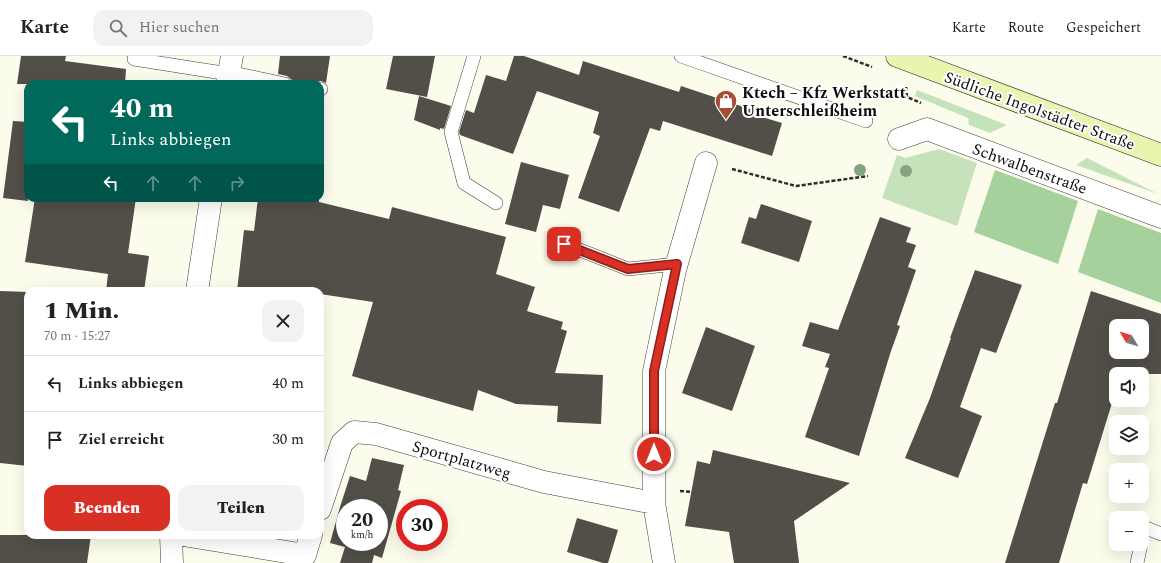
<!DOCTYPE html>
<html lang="de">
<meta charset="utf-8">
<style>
:root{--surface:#fff;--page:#f2f2f2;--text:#222;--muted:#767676;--line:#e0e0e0;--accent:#d93025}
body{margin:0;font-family:Spectral,serif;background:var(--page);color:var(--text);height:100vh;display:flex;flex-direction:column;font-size:15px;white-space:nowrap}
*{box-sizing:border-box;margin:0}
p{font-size:13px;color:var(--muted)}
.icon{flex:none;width:22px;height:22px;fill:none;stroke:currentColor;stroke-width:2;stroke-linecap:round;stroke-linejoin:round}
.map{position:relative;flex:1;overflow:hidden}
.details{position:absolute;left:24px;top:231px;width:300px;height:252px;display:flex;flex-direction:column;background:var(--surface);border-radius:12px;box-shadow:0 4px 16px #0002}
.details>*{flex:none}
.banner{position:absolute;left:24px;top:24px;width:300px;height:122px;border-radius:12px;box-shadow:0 4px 16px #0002;background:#00695c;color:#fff;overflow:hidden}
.needle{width:26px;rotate:308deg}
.tools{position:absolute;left:1109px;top:263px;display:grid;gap:8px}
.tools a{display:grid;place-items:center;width:40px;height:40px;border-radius:8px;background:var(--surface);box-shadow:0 4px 16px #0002;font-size:20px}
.speed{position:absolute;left:336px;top:443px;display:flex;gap:8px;font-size:20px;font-weight:700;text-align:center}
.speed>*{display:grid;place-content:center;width:52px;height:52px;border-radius:50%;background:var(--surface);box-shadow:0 4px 16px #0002;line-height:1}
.speed small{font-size:10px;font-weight:400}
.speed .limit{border:6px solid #d22;background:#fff;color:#111}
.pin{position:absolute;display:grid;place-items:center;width:34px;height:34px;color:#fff;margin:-17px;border-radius:8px;box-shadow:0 2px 6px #0006}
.me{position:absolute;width:44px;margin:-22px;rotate:0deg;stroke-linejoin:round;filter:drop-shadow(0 0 3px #0008)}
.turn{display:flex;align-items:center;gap:14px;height:84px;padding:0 20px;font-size:18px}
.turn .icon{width:52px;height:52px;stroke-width:2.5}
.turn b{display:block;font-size:28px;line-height:34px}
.lanes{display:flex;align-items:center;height:38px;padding:0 20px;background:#0003;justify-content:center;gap:20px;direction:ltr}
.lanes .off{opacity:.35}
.round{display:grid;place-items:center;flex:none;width:42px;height:42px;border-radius:12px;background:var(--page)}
.overview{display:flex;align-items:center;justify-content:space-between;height:68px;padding:0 20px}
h1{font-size:24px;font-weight:800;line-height:30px}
.action{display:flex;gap:8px;margin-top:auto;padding:8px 20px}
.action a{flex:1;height:46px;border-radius:12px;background:var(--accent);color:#fff;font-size:16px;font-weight:800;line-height:46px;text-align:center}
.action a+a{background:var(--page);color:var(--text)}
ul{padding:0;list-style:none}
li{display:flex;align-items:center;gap:12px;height:56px;padding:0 20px;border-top:1px solid var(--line)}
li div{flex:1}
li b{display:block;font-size:15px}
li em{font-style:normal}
header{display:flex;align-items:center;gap:24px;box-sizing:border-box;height:56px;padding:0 20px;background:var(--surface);border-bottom:1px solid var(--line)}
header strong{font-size:19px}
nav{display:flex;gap:22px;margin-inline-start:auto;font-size:14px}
.search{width:280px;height:36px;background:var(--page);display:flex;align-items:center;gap:10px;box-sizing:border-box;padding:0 14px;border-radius:12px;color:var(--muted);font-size:15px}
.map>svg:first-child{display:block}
</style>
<header>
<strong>Karte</strong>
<div class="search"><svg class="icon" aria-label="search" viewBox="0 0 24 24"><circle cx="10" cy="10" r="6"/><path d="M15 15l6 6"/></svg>Hier suchen</div>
<nav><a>Karte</a><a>Route</a><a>Gespeichert</a></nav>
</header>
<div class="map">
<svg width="1161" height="507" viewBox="0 0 1161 507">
<rect width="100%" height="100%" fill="#fcfcec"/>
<path fill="#c5e2ba" d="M917,34L1007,69L990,77L969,69L968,62L915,40Z
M939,93L977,107L957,170L882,142L897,99L905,102Z
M1087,102L1158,138L1076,109Z"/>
<path fill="#a7d19c" d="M995,114L1078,145L1058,208L974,176Z
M1098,153L1161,177V247L1078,216Z"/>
<path fill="#524f49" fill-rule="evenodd" d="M21,0H66L65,5L126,13L125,28H17Z
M280,0H330L326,27L321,25L315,27L292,24L287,20L278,18Z
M393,0H435L427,41L386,33Z
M514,0H524L579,19L583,5L679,36L681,30L753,54L752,58L782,67L772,100L663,65L660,75L650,72L619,156L578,142L600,80L593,77L599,56L537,35L513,98L460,79L459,76L466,54L474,57L486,19L506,25Z
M419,40L451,50L444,73L440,72V74L414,64Z
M13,65L28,66V145L3,142Z
M521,106L569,119L560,153L543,149L536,176L505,168Z
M35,142H136L128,197L149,200L144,235H106L108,218L25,206Z
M258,142H319V146L389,163L392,151L506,181L496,218L535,231L527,255L563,266L561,273L567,275L555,317L603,319L601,368L557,366L558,350L516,348L478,334L473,355L352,320L373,246L320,238V235H237L244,174L254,175Z
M761,148L812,165L799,206L741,187L749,161L756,163Z
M880,161L911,172L906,186L916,189L908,211L916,214L897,269L900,270L890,298L859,400L805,381L829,312L825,311L830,298L802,290L810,266L838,274Z
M975,214L1022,229L996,297L981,292L960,351L982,360L958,422L905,402L930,342L951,282H950Z
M0,235L28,236V410L0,407Z
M1091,235L1161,258V318H1116V334L1087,428L1083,427L1059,507H1005L1055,347H1057ZM1116,270H1142V296H1116Z
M706,271L755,290L732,355L682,337Z
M713,394L850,427L794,465L799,507H734L729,476L685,470L697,405L710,408Z
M372,402L404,409L398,434L401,435L382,502L374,499L372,507H340L345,491L330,487L340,451L350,420L366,425ZM345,452H379V486H345Z
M577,462L618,474L608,507H603L567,496Z
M0,479H91L87,507H0Z"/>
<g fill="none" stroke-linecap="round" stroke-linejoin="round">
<g stroke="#3e3e3e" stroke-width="14">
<path id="lane" d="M474,0L451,76L464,127L496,147
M681,0L866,65
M134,3L229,18
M229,16L285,28
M320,33H321
M565,188L628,213L677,208
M1142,481L1144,471L1161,478
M1137,507L1141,488"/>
</g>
<g stroke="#3e3e3e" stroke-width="23">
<path id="street" d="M227,28L232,0
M899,83L927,73L1161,161
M197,235L211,142
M320,453L342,387L354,376L376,378L544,426L654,447
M171,479L172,507
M183,479L305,499L311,479
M664,507L654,447V315L675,214L706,107"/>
</g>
<g stroke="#2d2d2d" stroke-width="23">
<path id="secondary" d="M897,0L1161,99"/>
</g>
<path stroke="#2d2d2d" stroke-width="2.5" stroke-dasharray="4 2" stroke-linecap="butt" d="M843,0L872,11
M906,31L907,41L921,47
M732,113L796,130L868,120
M680,435L692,436"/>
<use href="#lane" stroke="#fff" stroke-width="13"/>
<use href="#street" stroke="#fff" stroke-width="22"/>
<use href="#secondary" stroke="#ebf4af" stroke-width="22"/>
</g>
<g fill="#86a380">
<circle cx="860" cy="114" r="6"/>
<circle cx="906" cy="115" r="6"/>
</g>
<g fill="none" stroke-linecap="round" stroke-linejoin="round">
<g stroke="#8d1f18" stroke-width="10">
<path id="route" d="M564,188L628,213L677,208L654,315V398"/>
</g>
<use href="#route" stroke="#d93025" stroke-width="7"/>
</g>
<defs>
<g id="shop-pin" transform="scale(1.15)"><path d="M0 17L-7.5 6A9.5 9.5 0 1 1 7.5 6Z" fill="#a84c36" stroke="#fff"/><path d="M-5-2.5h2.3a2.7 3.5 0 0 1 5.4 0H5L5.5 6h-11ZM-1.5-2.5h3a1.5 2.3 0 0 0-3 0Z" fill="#fff"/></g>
</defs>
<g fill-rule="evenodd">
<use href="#shop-pin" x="726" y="45"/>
</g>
<g text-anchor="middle" stroke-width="4" stroke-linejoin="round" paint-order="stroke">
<g font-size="16" font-weight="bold" fill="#0b0b0b" stroke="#fff" text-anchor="start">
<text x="742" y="42">Ktech – Kfz Werkstatt<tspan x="742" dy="18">Unterschleißheim</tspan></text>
</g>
<g font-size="16" fill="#0b0b0b" stroke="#fff">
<text transform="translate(1040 54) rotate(20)" y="6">Südliche Ingolstädter Straße</text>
<text transform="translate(1030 112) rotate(20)" y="6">Schwalbenstraße</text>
<text transform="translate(462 403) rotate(16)" y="6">Sportplatzweg</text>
</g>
</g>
</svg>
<div class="tools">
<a><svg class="needle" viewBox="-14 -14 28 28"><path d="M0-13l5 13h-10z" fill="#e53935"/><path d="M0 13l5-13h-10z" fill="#767676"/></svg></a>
<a><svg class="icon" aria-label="sound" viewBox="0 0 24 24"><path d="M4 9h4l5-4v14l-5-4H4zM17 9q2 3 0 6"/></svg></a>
<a><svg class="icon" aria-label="layers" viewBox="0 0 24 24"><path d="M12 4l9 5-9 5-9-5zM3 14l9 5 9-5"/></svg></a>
<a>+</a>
<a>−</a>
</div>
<div class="speed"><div>20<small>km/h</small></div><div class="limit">30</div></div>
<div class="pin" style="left:564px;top:188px;background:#d93025"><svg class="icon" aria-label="arrive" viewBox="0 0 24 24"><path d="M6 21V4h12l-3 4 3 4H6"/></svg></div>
<svg class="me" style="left:654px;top:398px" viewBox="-20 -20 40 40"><circle r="17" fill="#d93025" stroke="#fff" stroke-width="3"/><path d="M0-11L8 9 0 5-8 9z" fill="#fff"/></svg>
<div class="banner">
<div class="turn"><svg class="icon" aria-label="left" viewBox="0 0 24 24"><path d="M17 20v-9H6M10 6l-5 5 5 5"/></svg><div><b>40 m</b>Links abbiegen</div></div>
<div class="lanes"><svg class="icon" aria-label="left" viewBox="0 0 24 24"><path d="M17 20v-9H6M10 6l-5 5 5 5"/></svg><svg class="icon off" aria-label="ahead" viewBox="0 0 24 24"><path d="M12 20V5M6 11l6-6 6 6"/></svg><svg class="icon off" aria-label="ahead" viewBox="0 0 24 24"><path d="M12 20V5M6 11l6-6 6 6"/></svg><svg class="icon off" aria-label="right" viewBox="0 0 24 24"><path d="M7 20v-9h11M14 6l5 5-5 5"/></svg></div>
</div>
<section class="details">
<div class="overview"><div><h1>1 Min.</h1><p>70 m · 15:27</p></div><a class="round"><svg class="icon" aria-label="close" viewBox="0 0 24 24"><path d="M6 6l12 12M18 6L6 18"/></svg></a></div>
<ul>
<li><svg class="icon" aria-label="left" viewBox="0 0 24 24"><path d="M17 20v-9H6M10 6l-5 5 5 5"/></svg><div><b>Links abbiegen</b></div><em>40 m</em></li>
<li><svg class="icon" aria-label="arrive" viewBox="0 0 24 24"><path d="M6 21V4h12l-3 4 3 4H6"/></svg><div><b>Ziel erreicht</b></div><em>30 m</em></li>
</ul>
<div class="action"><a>Beenden</a><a>Teilen</a></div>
</section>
</div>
